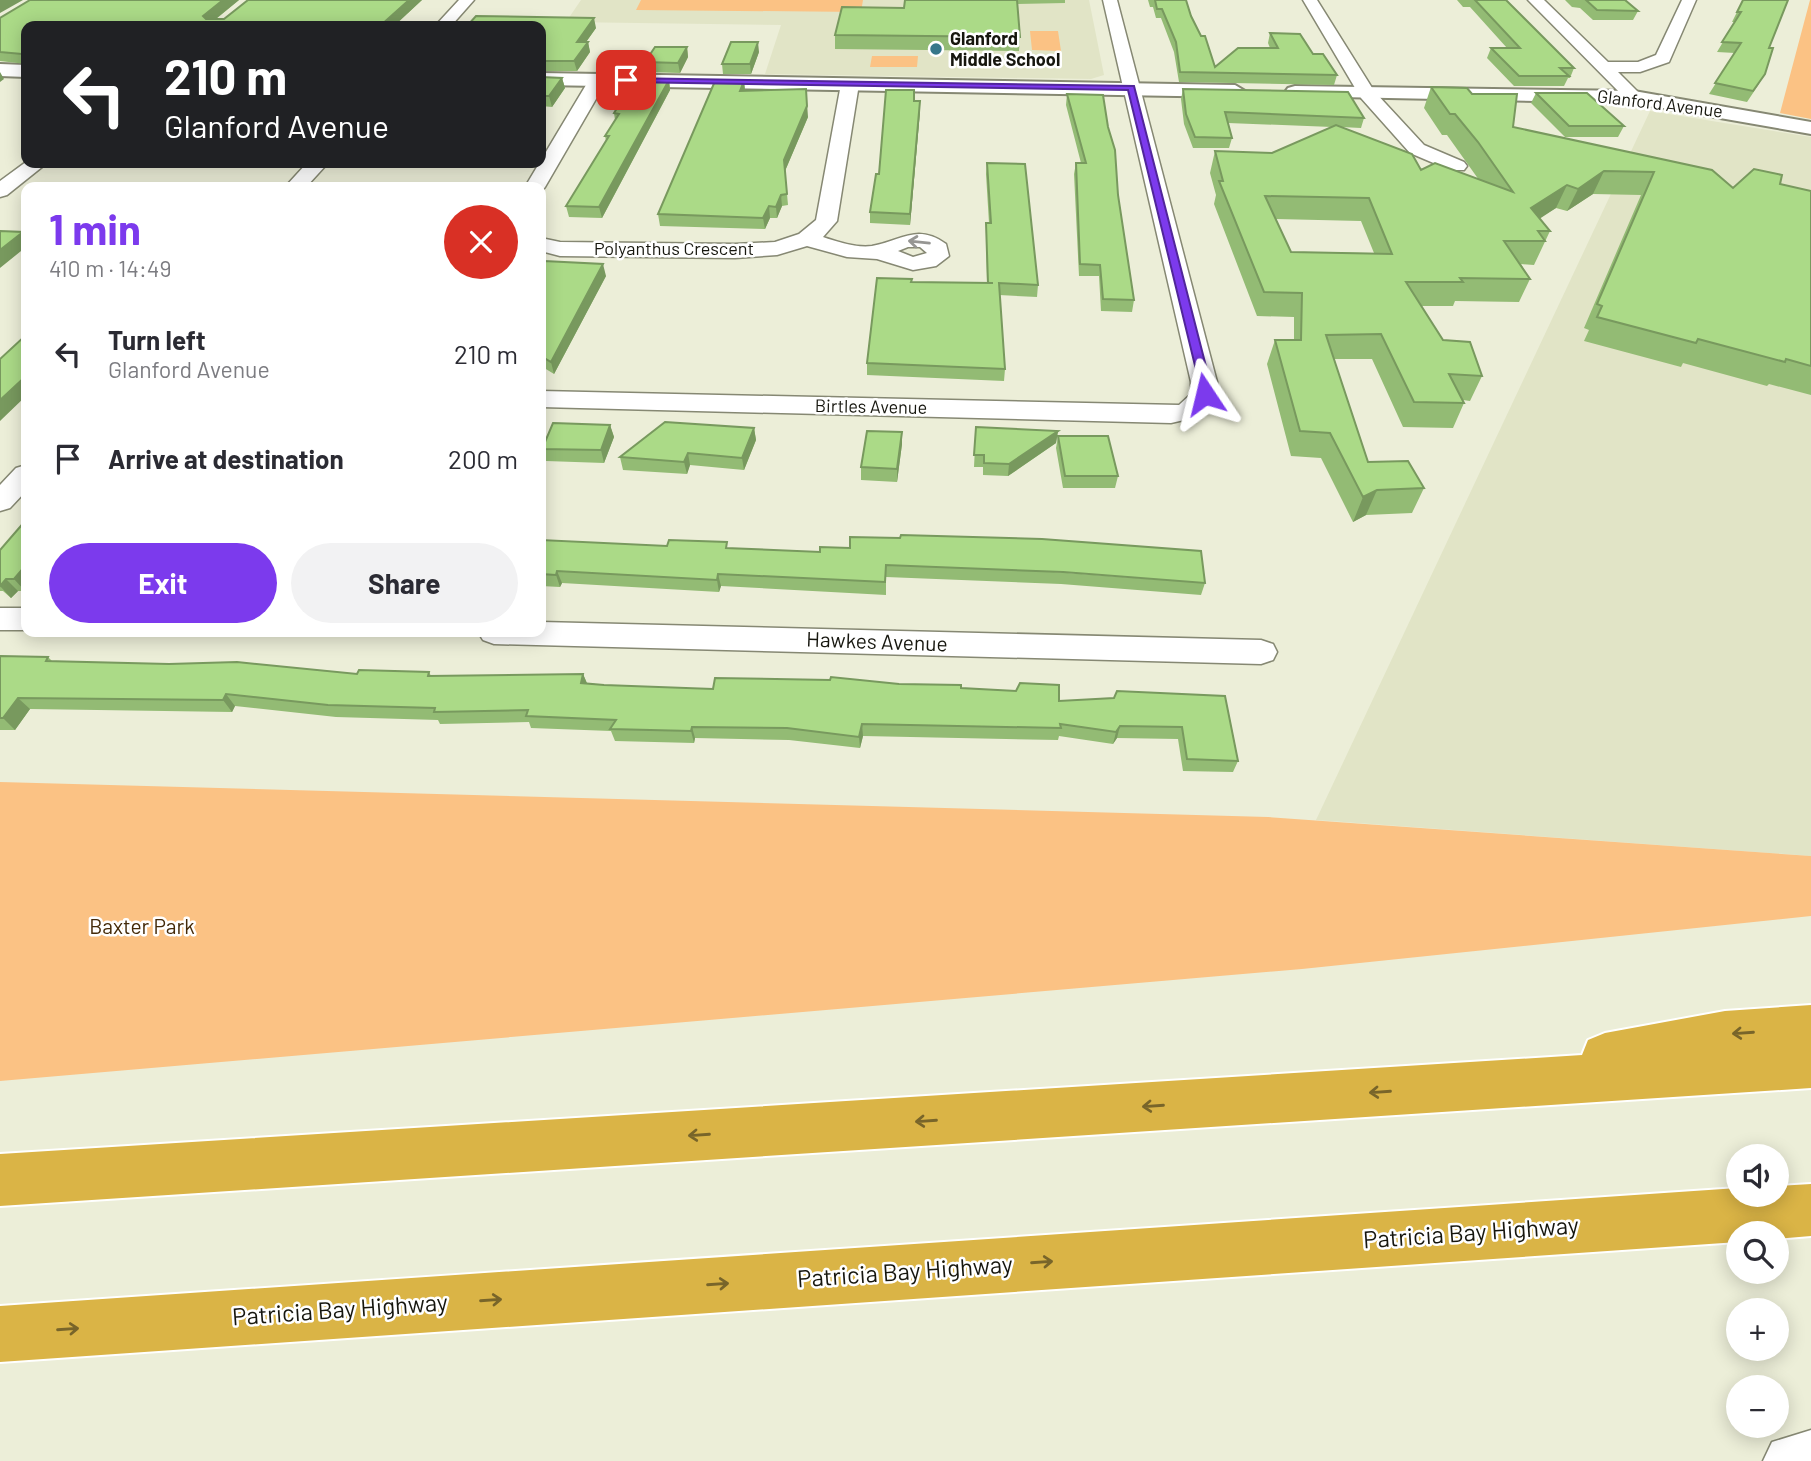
<!DOCTYPE html>
<meta charset="utf-8">
<style>
:root{--surface:#fff;--page:#f2f2f3;--text:#2b2b33;--muted:#7c7c81;--accent:#7c3aed}
body{margin:0;font-family:Barlow,sans-serif;background:var(--page);color:var(--text);height:100vh;display:flex;flex-direction:column;font-size:26px;white-space:nowrap}
*{box-sizing:border-box;margin:0}
p{font-size:23px;color:var(--muted)}
.icon{flex:none;width:38px;height:38px;fill:none;stroke:currentColor;stroke-width:2;stroke-linecap:round;stroke-linejoin:round}
.map{position:relative;flex:1;overflow:hidden}
.panel{position:absolute;left:21px;top:182px;width:525px;height:455px;display:flex;flex-direction:column;background:var(--surface);border-radius:14px;box-shadow:0 4px 18px #0003}
.panel>*{flex:none}
.hud{position:absolute;left:21px;top:21px;width:525px;height:147px;border-radius:14px;box-shadow:0 4px 18px #0003;background:#202124;color:#fff;overflow:hidden}
.fabs{position:absolute;left:1726px;top:1144px;display:grid;gap:14px}
.fabs a{display:grid;place-items:center;width:63px;height:63px;border-radius:50%;background:var(--surface);box-shadow:0 4px 18px #0003;font-size:35px}
.pin{position:absolute;display:grid;place-items:center;width:60px;height:60px;color:#fff;margin:-30px;border-radius:14px;box-shadow:0 4px 10px #0006}
.me{position:absolute;width:77px;margin:-38px;rotate:350deg;stroke-linejoin:round;filter:drop-shadow(0 0 5px #0008)}
.turn{display:flex;align-items:center;gap:24px;height:147px;padding:0 28px;font-size:32px}
.turn .icon{width:91px;height:91px;stroke-width:2.5}
.turn b{display:block;font-size:49px;line-height:60px}
.round{display:grid;place-items:center;flex:none;width:74px;height:74px;border-radius:37px;background:var(--page)}
.headline{display:flex;align-items:center;justify-content:space-between;height:119px;padding:0 28px}
h1{font-size:42px;font-weight:700;line-height:52px;color:var(--accent)}
.primary-button{display:flex;gap:14px;margin-top:auto;padding:14px 28px}
.primary-button a{flex:1;height:80px;border-radius:42px;background:var(--accent);color:#fff;font-size:28px;font-weight:700;line-height:80px;text-align:center}
.primary-button a+a{background:var(--page);color:var(--text)}
ul{padding:0;list-style:none}
li{display:flex;align-items:center;gap:21px;height:105px;padding:0 28px}
li div{flex:1}
li b{display:block;font-size:26px}
li em{font-style:normal}
.map>svg:first-child{display:block}
</style>
<div class="map">
<svg width="1811" height="1461" viewBox="0 0 1811 1461">
<rect width="100%" height="100%" fill="#eceed8"/>
<path fill="#e1e4c6" d="M581,0H1089L1104,75L1091,79L765,74L781,25L566,22Z
M1650,111L1811,137V856L1316,820Z"/>
<path fill="#fbc284" d="M641,0H863L861,12L636,10Z
M1810,0H1811V119L1780,113Z
M1030,31H1058L1061,51L1032,50Z
M872,56H918L917,67H870Z
M0,782L1268,817L1811,856V916L1302,969L0,1081Z"/>
<g fill="none" stroke-linecap="round" stroke-linejoin="round">
<g stroke="#868873" stroke-width="3">
<path id="street" d="M459,0H474L451,26H435Z
M1103,0H1117L1217,382V396L1197,417L1171,423L541,407V391L1179,405L1191,394V382Z
M1303,0H1317L1374,91L1424,145L1464,162L1467,166L1464,170H1450L1410,153L1361,98Z
M1528,0H1544L1608,62H1638L1656,55L1682,0H1696L1669,62L1640,72H1618L1643,97L1634,102L1628,101Z
M598,75L607,80L545,187L541,192V187H525L589,80Z
M850,79L859,84L837,221L823,237C838,242 856,248 872,246C901,241 917,223 946,244L949,256L936,266L913,270L877,259L847,257L807,246L777,255L735,258L560,256L541,251V238L560,242L735,244L775,242L799,234L816,220L841,84ZM908,247H920L927,253L913,257L898,251Z
M26,162L47,163L7,195L0,197V181Z
M307,163H328L306,187H285Z
M26,465V491L10,508L0,511V485L16,468Z
M0,608H26V630H0Z
M541,622L1261,640L1273,644L1277,652L1273,660L1261,664L494,644L483,640L478,632H541Z
M1811,1430V1461H1763L1772,1442Z"/>
</g>
<g stroke="#868873" stroke-width="4">
<path id="secondary" d="M0,64L26,65V77L0,76Z
M541,73L1235,85L1245,91L1235,97L541,85Z
M1295,86L1634,91L1811,122V134L1634,103L1288,96L1285,92L1288,88Z"/>
</g>
<g stroke="#fff" stroke-width="4">
<path id="highway" d="M1811,1005V1088L0,1206V1154L1582,1055L1588,1040L1605,1033L1725,1011Z
M1811,1184V1236L1776,1239V1234H1738V1242L0,1362V1306L1738,1188V1195H1776V1186Z"/>
</g>
<use href="#street" fill="#fff" fill-rule="evenodd"/>
<use href="#secondary" fill="#fff" fill-rule="evenodd"/>
<use href="#highway" fill="#dab446" fill-rule="evenodd"/>
</g>
<path fill="#93bb74" fill-rule="evenodd" d="M30,0H239L216,19H224L248,0H422L394,26H26V64L0,61V18Z
M905,0H1065V3L1017,4L1020,37L1019,51L835,49V35L904,8Z
M1148,0H1186L1191,16L1215,67L1270,48L1268,43L1270,33L1313,54L1337,75L1334,85L1179,82L1174,52L1161,18H1156L1153,7H1150Z
M1457,0H1506L1574,68L1570,78H1568L1564,86H1514L1487,58L1491,48H1507L1470,7H1463Z
M1565,0H1625L1638,11L1633,20H1593L1580,8L1572,7Z
M1743,0L1769,48L1759,84L1747,102L1709,94L1735,53L1717,52L1735,22H1732Z
M541,26L596,28L586,42H588L590,52L577,71H541Z
M687,47L688,57L680,73L647,72L645,62Z
M759,52L751,74H723L722,64Z
M541,77L562,78L565,88L552,107L541,106Z
M669,80L670,90L602,218L569,217L566,206L606,141L605,136L615,120L614,113Z
M744,81L745,91L808,117L785,171L788,205L782,206L777,218H770L765,229L660,226L658,214Z
M1431,87L1472,94L1513,127L1733,188L1780,184L1811,191V395L1769,384L1767,386L1683,363L1681,367L1584,341L1589,330L1584,328L1641,195L1593,194L1567,211L1556,208L1539,218L1550,231L1534,265L1521,264L1530,279L1519,302L1455,301L1453,306H1421L1443,340L1482,376L1470,401L1463,400L1464,403L1453,428L1403,427L1372,359H1334L1368,462L1424,488L1412,513L1366,515L1353,522L1321,458L1291,456L1267,364L1275,340H1294V317L1257,316L1214,204L1216,195L1210,173L1215,151L1272,153L1332,127L1228,123L1232,138L1229,148H1193L1184,124L1181,99L1183,89L1364,118L1361,128L1341,127L1421,170L1479,180L1447,135H1442L1424,108ZM1276,219L1361,221L1374,253L1291,252Z
M1536,93L1624,126L1618,137H1565L1531,103Z
M1067,94L1118,195L1134,300L1132,312L1101,311L1099,276H1079L1074,174L1076,163H1081L1066,105Z
M914,101L920,111L910,225L870,223V212L879,174Z
M987,163L1038,285L1037,297L999,295L1005,369L1004,381L867,375V363L911,282L987,283L986,235V223H989L986,174Z
M541,266L606,276L554,374L541,366Z
M610,425L614,437L604,463L546,461L542,449Z
M976,427L1058,431L1056,443L1008,476L983,475V467H974Z
M754,428L756,440L744,470L690,465L687,474L623,470L620,457Z
M902,432V444L897,482L861,480V467Z
M1058,436L1118,476L1115,488H1063L1056,448Z
M541,540L667,546L728,548L1205,583L1201,595L1061,584L886,577V595L721,586L719,592L562,583L560,587L541,586Z
M0,550L25,591H18L11,598L3,591H0Z
M0,656L48,657L52,661L357,674L429,672L431,676L583,674L587,683L604,685L713,689L899,684L961,688L1059,701L1225,696L1238,761L1233,772L1183,771L1178,739L1117,738L1113,744L1059,736L1058,740L863,736L860,748L789,740L695,738L694,743L615,741L611,731L531,728L529,722L440,724L438,720L336,717L235,706L232,712L30,709L15,730H0Z"/>
<path fill="#78995e" d="M0,0H23L0,13Z
M223,0H239L207,26L203,16Z
M409,0H422L394,26H380Z
M594,18L596,28L579,52L577,42Z
M588,42L590,52L577,71L574,61Z
M758,42L759,52L751,74L750,64Z
M687,47L688,57L680,73L678,63Z
M0,72L4,79L0,82Z
M562,78L565,88L552,107L549,96Z
M669,80L670,90L602,218L599,207Z
M744,81L745,91H740Z
M806,89L808,117L785,171L784,160Z
M920,101V111L910,225V214Z
M1604,171L1593,194L1567,211L1578,189Z
M1567,185L1556,208L1521,231L1531,208Z
M781,195L782,206L777,218L776,207Z
M769,206L770,218L765,229L763,218Z
M23,232L26,237V247L0,268V250Z
M603,264L606,276L554,374L551,362Z
M26,376V396L0,421V400Z
M610,425L614,437L604,463L601,450Z
M754,428L756,440L744,470L742,458Z
M1058,431L1056,443L1008,476L1009,464Z
M902,432V444L897,482V469Z
M688,453L690,465L687,474L684,462Z
M1377,490L1366,515L1353,522L1363,497Z
M26,565V590L25,591L14,579Z
M557,571L562,583L560,587L556,575Z
M718,574L721,586L719,592L717,580Z
M6,579L18,591L11,598L0,586Z
M583,674L588,686L581,683Z
M226,694L235,706L232,712L223,700Z
M18,698L30,709L15,730L3,718Z
M862,724L863,736L860,748L859,737Z
M1120,726L1117,738L1113,744L1116,732Z
M692,727L695,738L694,743L691,731Z"/>
<path fill="#abda87" stroke="#78995e" stroke-width="2" fill-rule="evenodd" d="M30,0H223L203,16L206,19H224L248,0H409L380,26H26V52L22,54L0,52V18Z
M905,0H1017L1020,37L835,35L842,7L904,8Z
M1155,0H1186L1191,16L1201,36H1205L1215,67L1238,48H1278L1270,33L1300,34L1313,54H1323L1337,75L1180,72L1176,42L1162,9H1157Z
M1475,0H1506L1574,68H1560L1569,76H1519L1491,48H1520Z
M1586,0H1625L1638,11L1597,10Z
M1743,0H1788L1769,48H1773L1765,74L1753,91L1715,83L1741,43L1722,42L1741,12H1737Z
M476,16L594,18L577,42H588L574,61H541V26H467Z
M731,42H758L750,64H722Z
M655,47H687L678,63L645,62Z
M541,77L562,78L549,96H541Z
M635,79L669,80L599,207L566,206L609,136H605L619,114L614,113Z
M715,81H744L740,91L806,89L807,106L784,160L787,194L781,195L776,207L769,206L763,218L658,214Z
M1431,87L1467,88L1472,94H1517L1513,127L1712,170L1733,188L1754,169L1782,175L1780,184L1811,191V366L1786,359L1785,362L1698,339L1696,343L1597,317L1602,306L1597,304L1654,172L1604,171L1578,189L1567,185L1531,208L1550,231H1538L1545,241H1504L1530,279L1460,278L1463,282H1406L1443,340L1470,342L1482,376L1449,374L1464,403L1414,402L1381,334L1326,335L1368,462L1408,461L1424,488L1377,490L1363,497L1330,433L1300,431L1275,340H1301L1302,293L1264,292L1219,181H1223L1215,151L1272,153L1336,125L1412,154L1421,170L1435,163L1513,192L1478,142L1455,114H1450ZM1265,196L1369,198L1392,254L1291,252Z
M1183,89L1348,92L1364,118L1225,112L1232,138L1195,137L1186,114Z
M886,90H914V101H920L910,214L870,212L876,174H879Z
M1536,93H1587L1624,126H1569Z
M1067,94L1103,95L1108,127L1115,150L1118,195L1134,300L1103,299L1100,265L1080,264L1076,163H1086Z
M987,163L1025,164L1038,285L999,283L1005,369L867,363L877,278L912,279L911,282L993,283H988L986,223H991Z
M0,231L23,232L0,250Z
M544,261L603,264L551,362L541,356V266Z
M26,335V376L0,400V359Z
M665,422L754,428L742,458L688,453L684,462L620,457Z
M553,423L610,425L601,450L542,449Z
M976,427L1058,431L1009,464L984,463V455H974Z
M867,431L902,432L897,469L861,467Z
M1058,436H1108L1118,476H1065Z
M26,520V565L14,579H6L0,586V550Z
M901,535L1042,539L1201,551L1205,583L1063,572L886,565L885,582L718,574L717,580L557,571L556,575L541,574V540L667,546L669,540L727,542L726,548L820,552V547L850,548V537L900,538Z
M0,656L48,657L46,661L169,664L237,662L357,674L359,670L429,672L428,676L583,674L581,683L604,685L713,689L715,678L830,680L831,677L899,684L961,685V688L1016,691L1020,683L1059,685V701L1114,698L1117,691L1225,696L1238,761L1187,759L1182,727L1120,726L1116,732L1060,724L1061,728L862,724L859,737L787,728L692,727L691,731L610,729L616,720L526,716L528,710L434,712L435,708L328,705L226,694L223,700L18,698L3,718H0Z"/>
<defs><path id="oneway-shaft" d="M-6 0H5M1.5-3L5.5 0L1.5 3" fill="none" stroke-width="1.6" stroke-linecap="round" stroke-linejoin="round" transform="scale(1.75)"/></defs>
<use stroke="#969693" href="#oneway-shaft" transform="translate(919 242) rotate(-174)"/>
<g stroke="#78652a">
<use href="#oneway-shaft" transform="translate(1743 1033) rotate(176)"/>
<use href="#oneway-shaft" transform="translate(1380 1092) rotate(176)"/>
<use href="#oneway-shaft" transform="translate(1153 1106) rotate(176)"/>
<use href="#oneway-shaft" transform="translate(926 1121) rotate(176)"/>
<use href="#oneway-shaft" transform="translate(699 1135) rotate(176)"/>
<use href="#oneway-shaft" transform="translate(1042 1262) rotate(-4)"/>
<use href="#oneway-shaft" transform="translate(718 1284) rotate(-4)"/>
<use href="#oneway-shaft" transform="translate(491 1300) rotate(-4)"/>
<use href="#oneway-shaft" transform="translate(68 1329) rotate(-4)"/>
</g>
<path fill="#7c3aed" stroke="#51269a" stroke-width="2" d="M623,78L1134,86L1210,382L1211,394L1205,397L1199,394V382L1128,90L626,82Z"/>
<circle fill="#36778a" stroke="#fff" stroke-width="2.5" cx="936" cy="49" r="7"/>
<g text-anchor="middle" stroke-width="5" stroke-linejoin="round" paint-order="stroke">
<g font-size="18" font-weight="bold" fill="#16160e" stroke="#fff" text-anchor="start">
<text x="950" y="45">Glanford<tspan x="950" dy="21">Middle School</tspan></text>
</g>
<g font-size="18" fill="#16160e" stroke="#fff">
<text transform="translate(1660 104) rotate(7)" y="6">Glanford Avenue</text>
<text x="674" y="255">Polyanthus Crescent</text>
<text transform="translate(871 407) rotate(1)" y="6">Birtles Avenue</text>
</g>
<g font-size="21" fill="#16160e" stroke="#fff">
<text transform="translate(877 642) rotate(2)" y="7">Hawkes Avenue</text>
</g>
<g font-size="21" fill="#442a09" stroke="#fff">
<text x="142" y="934">Baxter Park</text>
</g>
<g font-size="24" fill="#16160e" stroke="#fff">
<text transform="translate(1471 1233) rotate(-4)" y="8">Patricia Bay Highway</text>
<text transform="translate(905 1272) rotate(-4)" y="8">Patricia Bay Highway</text>
<text transform="translate(340 1310) rotate(-4)" y="8">Patricia Bay Highway</text>
</g>
</g>
</svg>
<div class="fabs">
<a><svg class="icon" aria-label="sound" viewBox="0 0 24 24"><path d="M4 9h4l5-4v14l-5-4H4zM17 9q2 3 0 6"/></svg></a>
<a><svg class="icon" aria-label="search" viewBox="0 0 24 24"><circle cx="10" cy="10" r="6"/><path d="M15 15l6 6"/></svg></a>
<a>+</a>
<a>−</a>
</div>
<div class="pin" style="left:626px;top:80px;background:#d93025"><svg class="icon" aria-label="arrive" viewBox="0 0 24 24"><path d="M6 21V4h12l-3 4 3 4H6"/></svg></div>
<svg class="me" style="left:1205px;top:394px" viewBox="-20 -20 40 40"><path d="M0-17L14 15 0 8-14 15z" fill="#7c3aed" stroke="#fff" stroke-width="4"/></svg>
<div class="hud">
<div class="turn"><svg class="icon" aria-label="left" viewBox="0 0 24 24"><path d="M17 20v-9H6M10 6l-5 5 5 5"/></svg><div><b>210 m</b>Glanford Avenue</div></div>
</div>
<section class="panel">
<div class="headline"><div><h1>1 min</h1><p>410 m · 14:49</p></div><a class="round" style="background:#d93025;color:#fff"><svg class="icon" aria-label="close" viewBox="0 0 24 24"><path d="M6 6l12 12M18 6L6 18"/></svg></a></div>
<ul>
<li><svg class="icon" aria-label="left" viewBox="0 0 24 24"><path d="M17 20v-9H6M10 6l-5 5 5 5"/></svg><div><b>Turn left</b><p>Glanford Avenue</p></div><em>210 m</em></li>
<li><svg class="icon" aria-label="arrive" viewBox="0 0 24 24"><path d="M6 21V4h12l-3 4 3 4H6"/></svg><div><b>Arrive at destination</b></div><em>200 m</em></li>
</ul>
<div class="primary-button"><a>Exit</a><a>Share</a></div>
</section>
</div>
